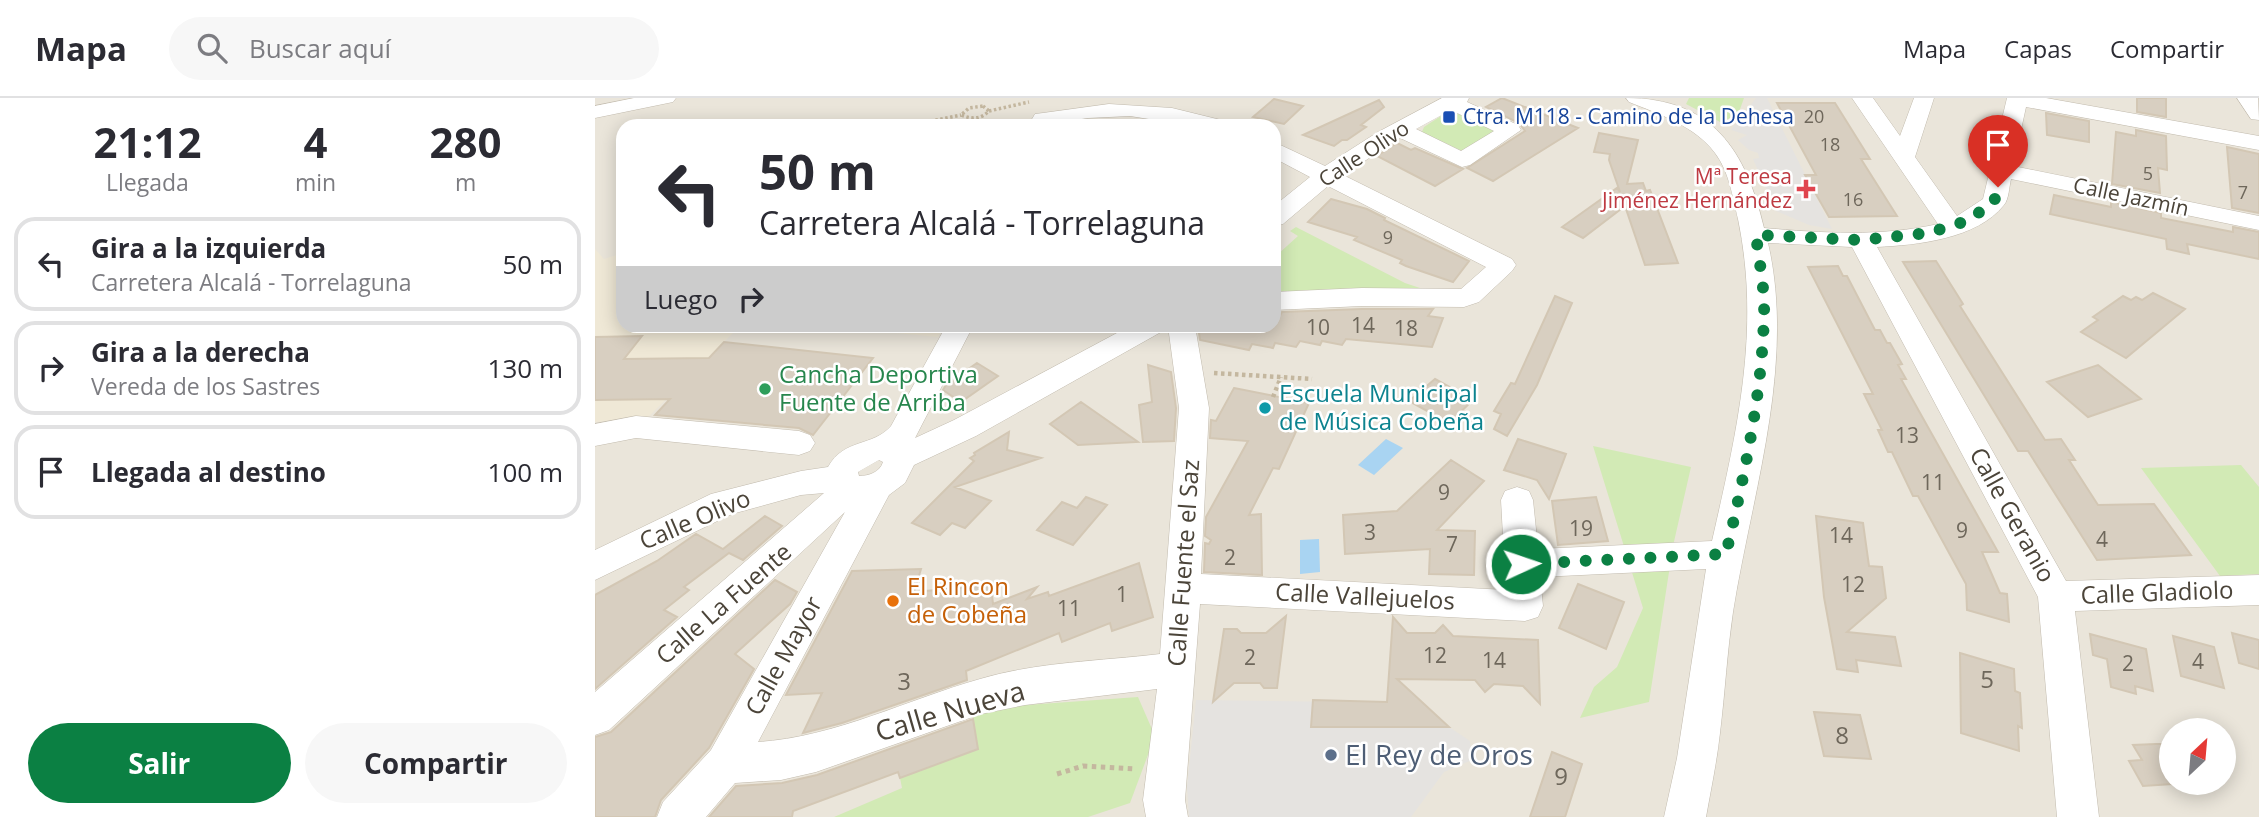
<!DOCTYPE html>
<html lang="es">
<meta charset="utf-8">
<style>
:root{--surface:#fff;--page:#f7f7f7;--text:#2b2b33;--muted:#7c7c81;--line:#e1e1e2;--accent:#0b8043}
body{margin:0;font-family:"Open Sans",sans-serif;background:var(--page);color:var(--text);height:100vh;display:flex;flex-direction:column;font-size:26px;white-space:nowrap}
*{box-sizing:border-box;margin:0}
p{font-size:23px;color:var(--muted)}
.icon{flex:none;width:38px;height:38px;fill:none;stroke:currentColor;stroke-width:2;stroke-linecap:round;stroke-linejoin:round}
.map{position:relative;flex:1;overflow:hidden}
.details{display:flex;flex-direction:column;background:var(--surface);width:595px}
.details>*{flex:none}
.guide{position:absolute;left:21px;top:21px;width:665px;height:214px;border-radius:21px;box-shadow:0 4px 18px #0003;background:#fff;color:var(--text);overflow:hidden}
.needle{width:46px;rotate:26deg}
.tools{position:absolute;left:1564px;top:620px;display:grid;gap:14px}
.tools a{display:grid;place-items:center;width:77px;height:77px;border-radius:50%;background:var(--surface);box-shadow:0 4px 18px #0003;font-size:35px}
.pin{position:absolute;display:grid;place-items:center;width:60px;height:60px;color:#fff;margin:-72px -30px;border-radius:50% 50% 50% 0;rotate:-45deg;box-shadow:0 0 7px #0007}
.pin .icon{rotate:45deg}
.me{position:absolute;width:77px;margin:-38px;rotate:87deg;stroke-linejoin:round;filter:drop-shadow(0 0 5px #0008)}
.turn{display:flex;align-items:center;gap:24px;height:147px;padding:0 28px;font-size:32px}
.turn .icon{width:91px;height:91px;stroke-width:2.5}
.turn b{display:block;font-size:49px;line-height:60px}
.then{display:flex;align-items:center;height:66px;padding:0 28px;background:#0003;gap:14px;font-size:26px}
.eta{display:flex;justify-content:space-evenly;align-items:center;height:119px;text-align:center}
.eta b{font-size:42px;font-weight:700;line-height:49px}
.cta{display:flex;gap:14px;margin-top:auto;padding:14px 28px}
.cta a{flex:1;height:80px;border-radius:42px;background:var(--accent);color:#fff;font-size:28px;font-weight:700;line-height:80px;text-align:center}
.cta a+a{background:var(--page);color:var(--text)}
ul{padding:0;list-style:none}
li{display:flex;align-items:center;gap:21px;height:94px;margin:0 14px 10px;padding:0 14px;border:4px solid var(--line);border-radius:21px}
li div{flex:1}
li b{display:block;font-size:26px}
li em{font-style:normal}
header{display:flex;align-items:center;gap:42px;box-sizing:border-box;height:98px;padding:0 35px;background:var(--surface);border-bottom:2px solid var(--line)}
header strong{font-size:33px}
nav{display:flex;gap:38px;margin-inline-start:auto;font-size:24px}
.search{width:490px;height:63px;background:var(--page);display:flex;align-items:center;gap:18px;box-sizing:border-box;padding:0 24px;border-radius:38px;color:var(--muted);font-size:26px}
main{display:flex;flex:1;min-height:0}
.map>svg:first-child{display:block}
</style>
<header>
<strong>Mapa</strong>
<div class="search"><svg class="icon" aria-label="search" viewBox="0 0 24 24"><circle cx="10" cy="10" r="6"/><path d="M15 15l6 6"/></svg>Buscar aquí</div>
<nav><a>Mapa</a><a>Capas</a><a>Compartir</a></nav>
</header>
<main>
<section class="details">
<div class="eta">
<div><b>21:12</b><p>Llegada</p></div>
<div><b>4</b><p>min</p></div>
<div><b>280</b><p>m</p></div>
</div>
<ul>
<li><svg class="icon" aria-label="left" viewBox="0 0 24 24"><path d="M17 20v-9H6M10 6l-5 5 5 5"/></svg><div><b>Gira a la izquierda</b><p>Carretera Alcalá - Torrelaguna</p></div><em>50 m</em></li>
<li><svg class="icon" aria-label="right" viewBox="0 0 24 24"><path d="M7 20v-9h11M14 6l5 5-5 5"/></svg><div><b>Gira a la derecha</b><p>Vereda de los Sastres</p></div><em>130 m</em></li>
<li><svg class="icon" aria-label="arrive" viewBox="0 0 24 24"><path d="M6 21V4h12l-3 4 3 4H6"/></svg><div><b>Llegada al destino</b></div><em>100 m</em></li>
</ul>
<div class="cta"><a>Salir</a><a>Compartir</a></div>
</section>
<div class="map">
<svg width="1664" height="719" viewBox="0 0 1664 719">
<rect width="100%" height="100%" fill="#f6f3ec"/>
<path fill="#eae5da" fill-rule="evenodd" d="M0,0H1664V719H0ZM28,28H679V228H28ZM1577,632H1629V684H1577Z"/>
<path fill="#efe8d6" d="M0,151L9,161L28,155V228H145L51,321L0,324Z
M227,228H349L343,239Z"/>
<path fill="#d2eab5" d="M1094,0H1149L1144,14L1127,25L1091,6Z
M861,15L898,31L899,35L867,53L827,34L829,29L849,16Z
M701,129L810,185L828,191L679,197V156L682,157L703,138L695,133Z
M998,348L1096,369L1078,448L1054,604L985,620L999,589L1022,569L1048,510Z
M1646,367L1664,389V476L1625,478L1546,370Z
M543,599L560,638L535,705L493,719H239L307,690L305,680L382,651L377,611Z"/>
<path fill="#e5e3e0" d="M1161,0H1172L1237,131L1214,127L1181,113L1158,61L1164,60L1163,55L1154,52L1143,42L1152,37L1136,32Z
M601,602L828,605L854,629L875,643L877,662L849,674L816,719H594L592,689Z"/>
<path fill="#a9d4f2" d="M791,341L808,350L779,377L763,367Z
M724,441L725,474L705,476V442Z"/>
<path fill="#d8cfc1" stroke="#d3c7b4" stroke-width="2" d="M907,0L983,30L898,83L872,70L930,33L924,25L891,9Z
M1542,0H1571V19L1542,14Z
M679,1L708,8L689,26L658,19Z
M784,2L789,9L766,27L771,29L752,42H747L739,48L708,37Z
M1182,5H1240L1275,61H1266L1302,118L1234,119L1210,77H1221Z
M1451,15L1494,23V44L1452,37Z
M1541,32L1571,38L1572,72L1563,70L1565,95L1517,86L1521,34L1541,38Z
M1004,35L1043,42L1032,86L1048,85L1051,93L1055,92L1083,165L1050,167L1030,108L988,140L967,129L1022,90L1025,94L1014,62L1015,56L999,54Z
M802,45L816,52L820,50L868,71L840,88L782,58Z
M1632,49L1664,56V115L1637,110Z
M1459,97L1516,109V104L1566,115V120L1638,134V129L1664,134V161L1592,146L1594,156L1572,151L1571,141L1455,116Z
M736,101L772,111L790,120L789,122L874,163L858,184L811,168L805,165L807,162L759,142L762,139L713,124Z
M1341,163L1368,206L1365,208L1450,342L1466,341L1480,362H1474L1503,407L1559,406L1596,457L1502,462L1433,353H1423L1308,164Z
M1243,168L1248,178H1252L1280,232H1285L1292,245H1295L1307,266L1303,267L1311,281H1306L1403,454H1387L1405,495L1412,496L1414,524L1372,512L1371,486L1323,398H1318L1297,354H1293L1283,332H1287L1269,296H1278L1213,169Z
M1558,195L1590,211L1531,260L1486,234L1503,222L1498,219L1528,198L1536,202L1541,199L1547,202Z
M960,198L977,205L942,287L912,338L899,331L906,316L899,313L916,285L920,286Z
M767,211H838L833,218L848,220L837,249L751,241L747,247L727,243L725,247L705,243L701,249L680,245L678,250L657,246L654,252L605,242L603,228H679L687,214Z
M47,238L29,261L114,260L129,244L278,260L218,337L204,330L60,317L75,301L0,302V239Z
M382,265L403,278L366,304L348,292L351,287Z
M553,267L576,274L581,310L579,343L548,344L544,307L557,304Z
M1503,267L1546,301L1493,319L1452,284Z
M840,281L878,302L854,325L814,303Z
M639,290L714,305L684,371L678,370L654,417L666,416L667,477L609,474L610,445L614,446L616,442L610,438L611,419L653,343L615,340L616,322L621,323Z
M486,304L543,344L483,347L455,326Z
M414,334L412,352L446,360L360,389L396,403L370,430L357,425L345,437L317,425L379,363L375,360L380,357L379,355Z
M923,341L971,356L954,401L942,382L909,372Z
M856,362L889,383L842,432L880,433L879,477L834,476L835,451L750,456L748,417L802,413Z
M491,399L512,407L478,447L442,432L467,404L482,410Z
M1001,399L1013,443L963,447L957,403Z
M170,418L187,428L148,462L134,455L89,489L94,492L69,512L82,519L0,591V497L62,463L101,436L128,451Z
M1221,418L1268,425L1274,468L1287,469L1291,500L1252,534L1300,539L1306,568L1261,562L1263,574L1242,571L1229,499Z
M544,465L558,519L517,533L515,525L467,544L464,535L371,573L372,582L247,625L208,635L227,595L191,597L257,473L326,471L319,494L396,487L398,506L442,489L432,501L453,494L454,498Z
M180,482L202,494L195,506L140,556L159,571L114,650L66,702L60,719H0V639L16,634Z
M983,486L1029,504L1011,551L964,530Z
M691,518L682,590H669L665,585H639L618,604L629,531H642L646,535H671Z
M798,519L812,535H840L848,527L858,538L943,542L945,606L928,588L899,586L890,594L880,582L802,581L854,629H716L718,602L792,604Z
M1637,535L1664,542V571L1644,565Z
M1495,536L1551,551L1558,593L1540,588L1541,596L1516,589L1512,561L1498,557Z
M1578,538L1619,549L1629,590L1586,578Z
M1365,555L1419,571L1420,593L1425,595L1427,630L1423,628L1424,653L1366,635Z
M1219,614L1265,617L1276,661L1229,658Z
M378,621L383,651L305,680L303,674L198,713L197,719H114L141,688L187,685L222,677Z
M1561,646H1577V686L1548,688L1534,663L1547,662L1538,647Z
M957,654L987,666L970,719H935Z"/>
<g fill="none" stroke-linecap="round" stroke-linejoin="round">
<g stroke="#c2bbae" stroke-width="1">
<path id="minor" d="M39,0H81L78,4L0,20V8Z
M847,0H874L872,4L923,27L926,32L875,67L867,69L805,40L748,77L917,161L921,167L917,173L884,204L869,209L767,208L679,212V194L767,190L866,191L891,169L733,88L688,126L679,128V108L715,79L679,60V44L730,68L783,34ZM856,12L899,33L866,53L821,31Z
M1031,0C1118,0 1151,53 1169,130C1227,135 1286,139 1343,126L1257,0H1278L1305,38L1319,0H1339L1320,59L1362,118L1388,101L1412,0H1451L1664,38V52L1431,9L1418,68L1664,118V132L1416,81C1414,89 1414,101 1409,107C1382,141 1322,147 1282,149L1471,483L1664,477V507L1480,513L1504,719H1462L1443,499L1257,149L1173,145C1201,266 1157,395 1138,514C1132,554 1130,595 1125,635C1122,663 1116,691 1111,719H1069L1082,660L1111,471L945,479L948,508L943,519L930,523L605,506L590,702L593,719H551L548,702L562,591L430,607L386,616L221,674L186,682L140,685L111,719H62L68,704L116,652L250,414L14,632L0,637V594L229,395L206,397L137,416L0,482V452L116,396L206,373L233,369C249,340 278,349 296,328L351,228H378L320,340L359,322L535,228H570L566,234L381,338L319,367L310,385L294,397L163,644C240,639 311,602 385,581C442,564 506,563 565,556L584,310L573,228H600L614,310L606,476L911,492L906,402L910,393L922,389L934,393L938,402L943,451L1117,443C1142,333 1166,232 1143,121C1138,100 1134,73 1120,55C1100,28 1064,16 1034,4ZM284,362L288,364C285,374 274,378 264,378L263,374Z
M1642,0H1663L1664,22L1656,21Z
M514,6L577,10L630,23L633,28H598L535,18L493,20L448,27L440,26L437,21L440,16L448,15Z
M41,318L204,333L215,337L220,345L215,353L204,357L41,340L0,348V326Z"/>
</g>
<path stroke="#c4b79f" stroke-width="3.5" stroke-dasharray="2.5 2.5" stroke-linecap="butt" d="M388,8L394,13C385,22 376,21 366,17L374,10Z
M394,13L434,4
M377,21L382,28
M311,28L366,17"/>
<path stroke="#c4b79f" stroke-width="4.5" stroke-dasharray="3.5 3.5" stroke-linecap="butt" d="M619,275L717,281
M678,299L686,279"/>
<path stroke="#c4b79f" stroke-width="5" stroke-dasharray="4.5 4.5" stroke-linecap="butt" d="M462,676L488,668L540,671"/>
<use href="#minor" fill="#fff" fill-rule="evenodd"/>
</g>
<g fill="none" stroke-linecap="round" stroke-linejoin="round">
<path stroke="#0b8043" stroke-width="12" stroke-dasharray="0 21.6" d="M926,466L1131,456C1149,378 1167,298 1169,217C1170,191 1164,163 1161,137L1266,142L1333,135L1372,123L1399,104L1403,89"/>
</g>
<rect fill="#1a4fb4" stroke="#fff" stroke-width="2.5" x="847" y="12" width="14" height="14" rx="3.5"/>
<path fill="#e0444e" stroke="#fff" stroke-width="2.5" d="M1207.5 80.5h7v7h7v7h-7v7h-7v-7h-7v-7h7z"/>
<circle fill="#2e9e5b" stroke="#fff" stroke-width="2.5" cx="170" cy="291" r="7"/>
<circle fill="#0f9aa8" stroke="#fff" stroke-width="2.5" cx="670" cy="310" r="7"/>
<circle fill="#e8710a" stroke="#fff" stroke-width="2.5" cx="298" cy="503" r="7"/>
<circle fill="#5c6f8a" stroke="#fff" stroke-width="2.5" cx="736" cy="657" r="7"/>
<g text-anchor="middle" stroke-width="5" stroke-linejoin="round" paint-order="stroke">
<g font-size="18" fill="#6e675b">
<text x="1219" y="25">20</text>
<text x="1235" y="53">18</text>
<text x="1553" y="82">5</text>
<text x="1648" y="101">7</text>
<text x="1258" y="108">16</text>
<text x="793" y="146">9</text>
</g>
<g font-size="21" fill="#164399" stroke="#fff" text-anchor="start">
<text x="868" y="26">Ctra. M118 - Camino de la Dehesa</text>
</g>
<g font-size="21" fill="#4b4439" stroke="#fff">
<text transform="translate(769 56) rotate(-33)" y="7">Calle Olivo</text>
<text transform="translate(1536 99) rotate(12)" y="7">Calle Jazmín</text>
</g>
<g font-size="21" fill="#be3a42" stroke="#fff" text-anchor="end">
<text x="1197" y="86">Mª Teresa<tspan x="1197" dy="24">Jiménez Hernández</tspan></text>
</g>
<g font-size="21" fill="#6e675b">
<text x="768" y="235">14</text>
<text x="723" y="237">10</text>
<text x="811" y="238">18</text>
<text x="1312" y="345">13</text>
<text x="1338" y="392">11</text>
<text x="849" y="402">9</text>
<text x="986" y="438">19</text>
<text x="1367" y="440">9</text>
<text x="775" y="442">3</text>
<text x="1246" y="445">14</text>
<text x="1507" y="449">4</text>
<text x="857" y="454">7</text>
<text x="635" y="467">2</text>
<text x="1258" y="494">12</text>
<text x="527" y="504">1</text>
<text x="474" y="518">11</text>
<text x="840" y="565">12</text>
<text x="655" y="567">2</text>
<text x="899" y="570">14</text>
<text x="1603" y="571">4</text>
<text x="1533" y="573">2</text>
</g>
<g font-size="24" fill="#27864d" stroke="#fff" text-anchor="start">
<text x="184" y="285">Cancha Deportiva<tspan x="184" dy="28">Fuente de Arriba</tspan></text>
</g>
<g font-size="24" fill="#0d838f" stroke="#fff" text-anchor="start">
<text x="684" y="304">Escuela Municipal<tspan x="684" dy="28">de Música Cobeña</tspan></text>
</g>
<g font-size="24" fill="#4b4439" stroke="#fff">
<text transform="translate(1417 417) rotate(61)" y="8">Calle Geranio</text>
<text transform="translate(100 422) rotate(-23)" y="8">Calle Olivo</text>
<text transform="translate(589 465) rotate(-86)" y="8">Calle Fuente el Saz</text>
<text transform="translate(1562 495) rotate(-2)" y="8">Calle Gladiolo</text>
<text transform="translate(770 499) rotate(3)" y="8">Calle Vallejuelos</text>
<text transform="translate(129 506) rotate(-41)" y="8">Calle La Fuente</text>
<text transform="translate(189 558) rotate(-61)" y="8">Calle Mayor</text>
</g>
<g font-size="24" fill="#c56008" stroke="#fff" text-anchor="start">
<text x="312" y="497">El Rincon<tspan x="312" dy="28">de Cobeña</tspan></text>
</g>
<g font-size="24" fill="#6e675b">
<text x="1392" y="590">5</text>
<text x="309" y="592">3</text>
<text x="1247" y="646">8</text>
<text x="966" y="687">9</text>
</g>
<g font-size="28" fill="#4b4439" stroke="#fff">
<text transform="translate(355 613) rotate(-16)" y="10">Calle Nueva</text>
</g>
<g font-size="28" fill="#4e5e75" stroke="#fff" text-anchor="start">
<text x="750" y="667">El Rey de Oros</text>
</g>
</g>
</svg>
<div class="tools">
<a><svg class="needle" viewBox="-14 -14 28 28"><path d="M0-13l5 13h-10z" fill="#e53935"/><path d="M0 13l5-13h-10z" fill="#7c7c81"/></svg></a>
</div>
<div class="pin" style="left:1403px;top:89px;background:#d93025"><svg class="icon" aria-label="arrive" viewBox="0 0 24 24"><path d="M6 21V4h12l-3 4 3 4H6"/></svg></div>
<svg class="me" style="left:926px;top:466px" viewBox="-20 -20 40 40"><circle r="17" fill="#0b8043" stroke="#fff" stroke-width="3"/><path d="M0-11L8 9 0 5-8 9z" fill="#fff"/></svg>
<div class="guide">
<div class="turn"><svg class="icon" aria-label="left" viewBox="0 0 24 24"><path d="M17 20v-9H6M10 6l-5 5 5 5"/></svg><div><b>50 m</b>Carretera Alcalá - Torrelaguna</div></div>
<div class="then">Luego<svg class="icon" aria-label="right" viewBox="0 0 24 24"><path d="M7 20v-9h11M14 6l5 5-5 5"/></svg></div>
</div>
</div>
</main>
